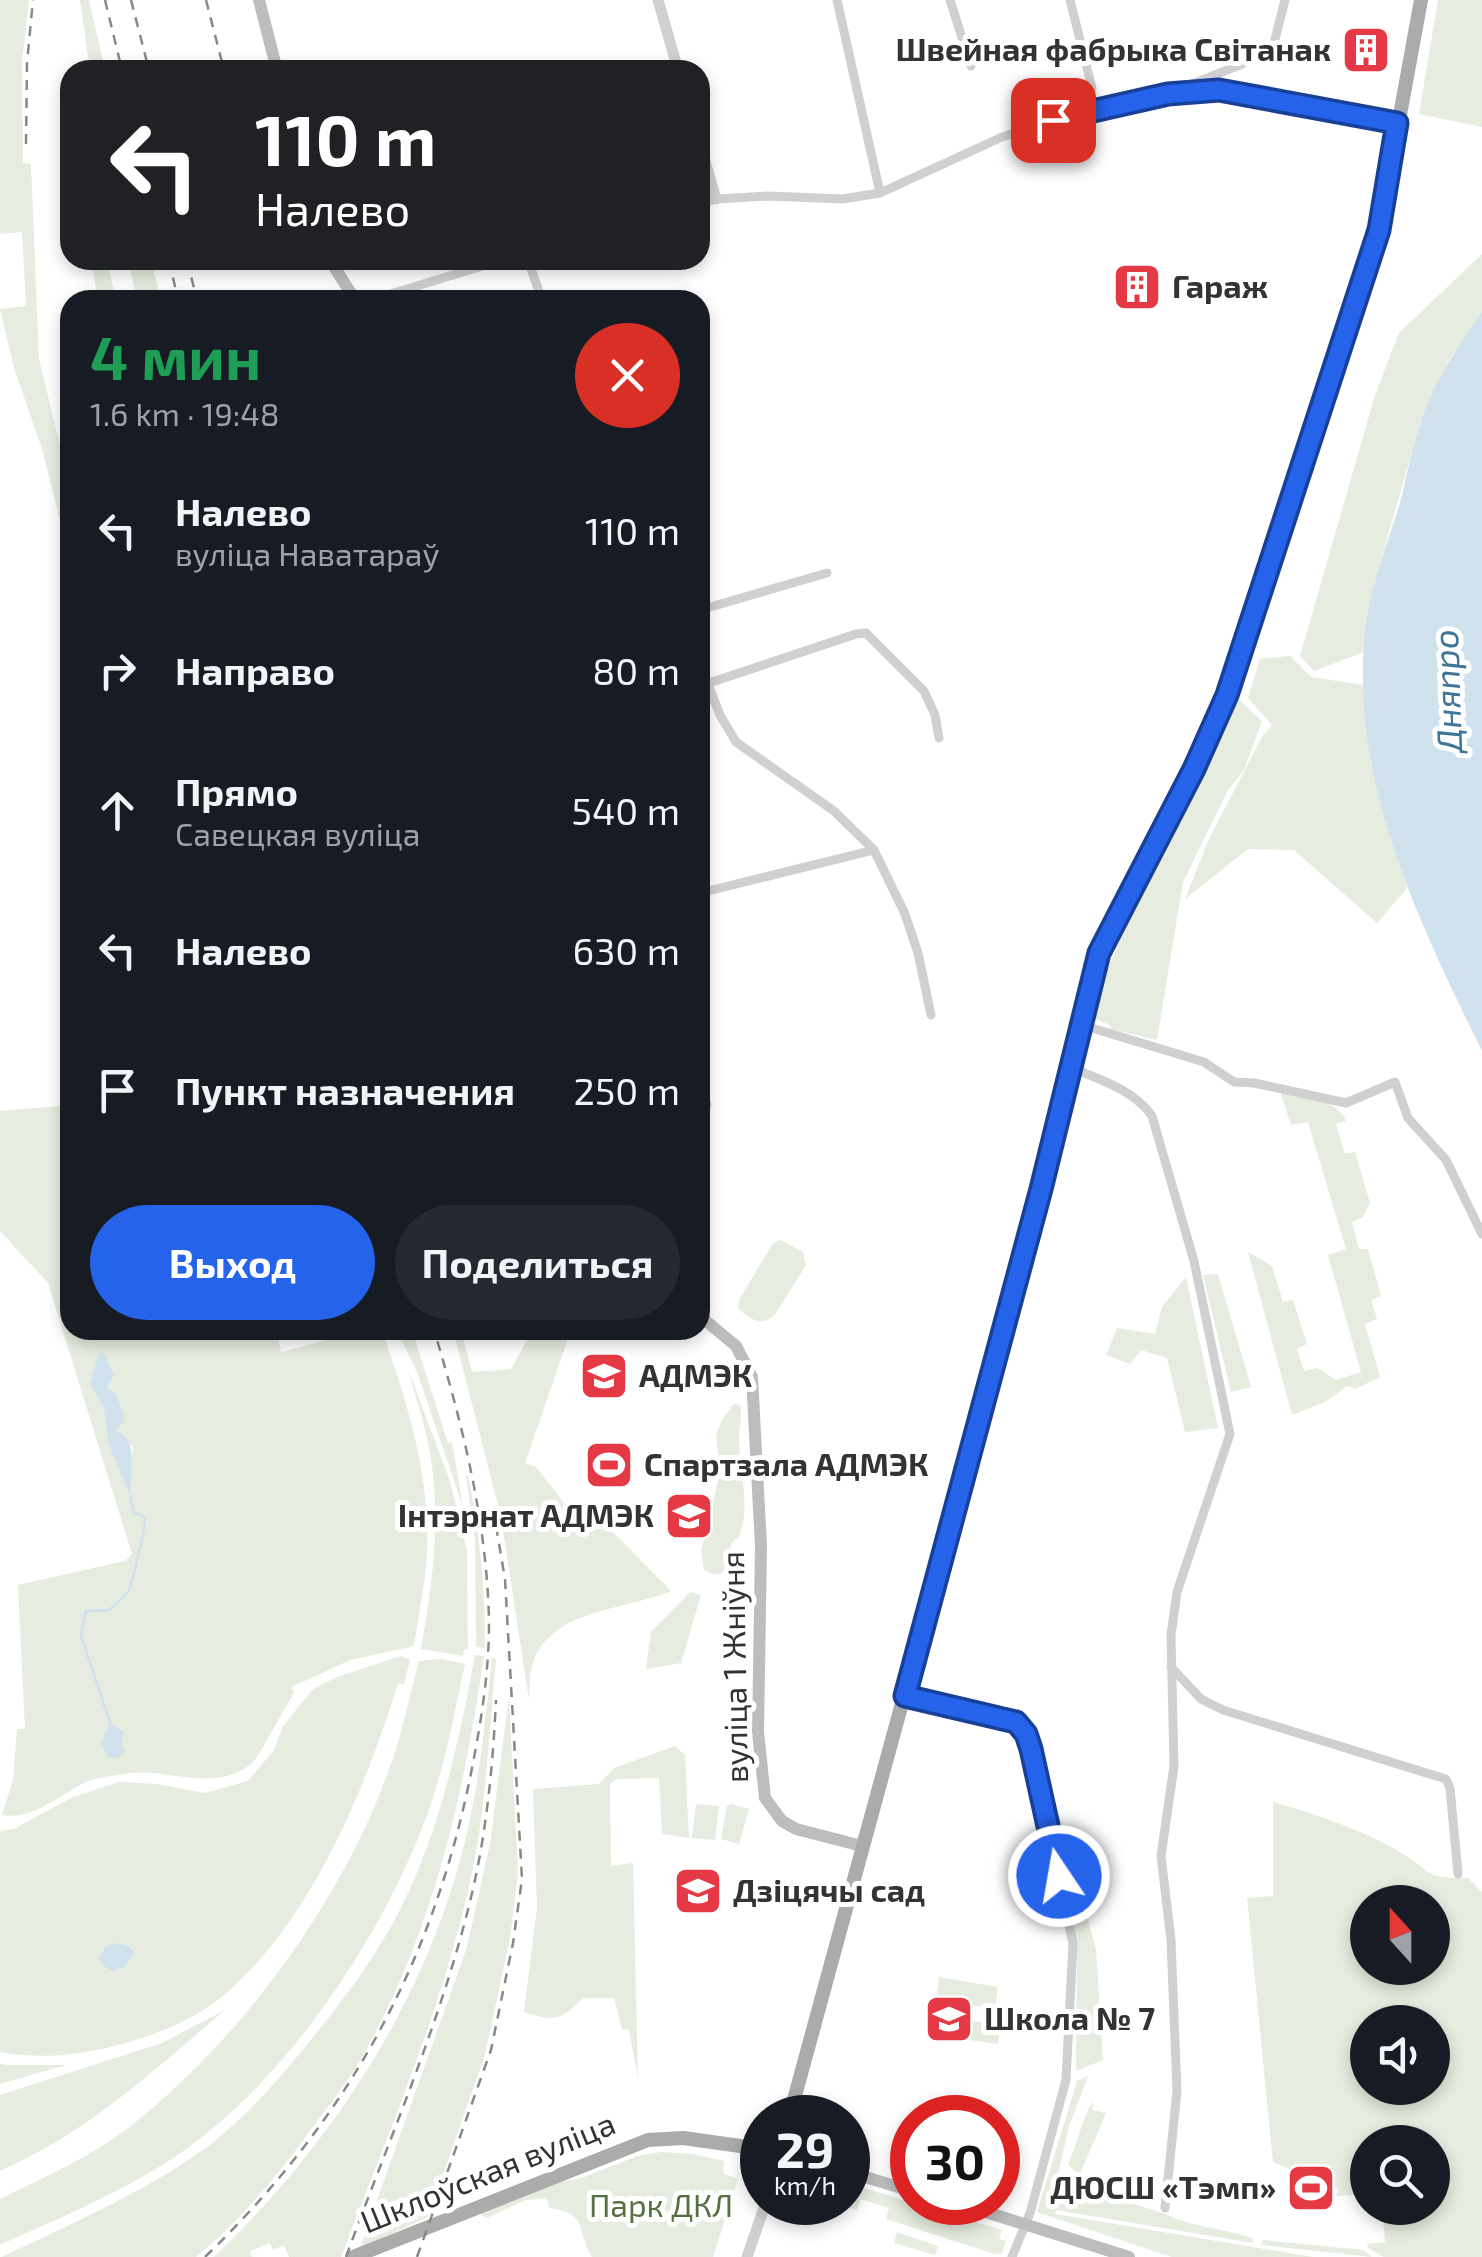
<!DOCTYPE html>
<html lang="ru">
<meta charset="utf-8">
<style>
:root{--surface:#171b24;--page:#242831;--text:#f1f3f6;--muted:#9ea1a6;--accent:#2563eb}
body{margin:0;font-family:"Exo 2",sans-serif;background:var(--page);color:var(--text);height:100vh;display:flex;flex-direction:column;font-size:38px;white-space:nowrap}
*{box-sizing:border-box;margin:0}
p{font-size:32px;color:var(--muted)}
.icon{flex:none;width:55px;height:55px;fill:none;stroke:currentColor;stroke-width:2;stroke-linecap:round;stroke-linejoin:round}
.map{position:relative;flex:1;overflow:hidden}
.details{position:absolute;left:60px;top:290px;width:650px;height:1050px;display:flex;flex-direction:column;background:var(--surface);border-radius:30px;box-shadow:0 5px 15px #0003}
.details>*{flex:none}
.guide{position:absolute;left:60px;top:60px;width:650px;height:210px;border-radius:30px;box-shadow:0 5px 15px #0003;background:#202124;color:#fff;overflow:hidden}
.needle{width:65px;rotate:339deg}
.controls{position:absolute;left:1350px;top:1885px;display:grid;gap:20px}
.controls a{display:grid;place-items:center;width:100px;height:100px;border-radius:50%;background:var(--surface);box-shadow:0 5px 15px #0003;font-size:50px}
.speed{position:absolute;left:740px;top:2095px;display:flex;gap:20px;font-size:50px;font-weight:700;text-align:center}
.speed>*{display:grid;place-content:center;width:130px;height:130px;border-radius:50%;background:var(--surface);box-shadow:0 5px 15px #0003;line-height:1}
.speed small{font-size:25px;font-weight:400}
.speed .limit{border:15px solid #d22;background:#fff;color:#111}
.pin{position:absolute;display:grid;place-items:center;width:85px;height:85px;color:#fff;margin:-42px;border-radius:20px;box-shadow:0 5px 15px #0006}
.me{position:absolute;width:110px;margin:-55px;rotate:348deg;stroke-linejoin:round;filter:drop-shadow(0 0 8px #0008)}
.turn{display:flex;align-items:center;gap:35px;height:210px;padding:0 30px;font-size:45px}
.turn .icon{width:130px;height:130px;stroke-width:2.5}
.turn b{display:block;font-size:70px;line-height:85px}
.round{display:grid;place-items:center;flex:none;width:105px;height:105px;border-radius:52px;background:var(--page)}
.summary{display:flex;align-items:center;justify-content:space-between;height:170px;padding:0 30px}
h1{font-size:60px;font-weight:700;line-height:75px;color:#1e9e55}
.cta{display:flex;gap:20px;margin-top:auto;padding:20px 30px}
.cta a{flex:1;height:115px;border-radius:60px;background:var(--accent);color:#fff;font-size:40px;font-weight:700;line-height:115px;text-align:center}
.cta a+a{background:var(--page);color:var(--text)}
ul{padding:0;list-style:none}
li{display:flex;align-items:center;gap:30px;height:140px;padding:0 30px}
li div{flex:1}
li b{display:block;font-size:38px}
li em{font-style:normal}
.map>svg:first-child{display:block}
</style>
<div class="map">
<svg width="1482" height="2257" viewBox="0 0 1482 2257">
<rect width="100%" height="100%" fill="#fff"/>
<path fill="#e6ecdf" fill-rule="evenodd" d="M0,0H29L22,64L23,163L31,164L39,359L70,487V561L42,449L14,368L0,309L26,306L22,232L0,234Z
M80,0H89L105,70H90Z
M1438,0H1482V127L1419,114Z
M1482,254V312L1449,360L1420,424L1374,584L1364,652L1314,671L1300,656L1375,395L1399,333Z
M91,260H107L116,300H98Z
M128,260H151L161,300H137Z
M1290,656L1311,677L1364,685L1372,767L1407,888L1377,923L1294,850L1248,849L1185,899L1209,839L1262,737L1272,725L1248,698L1260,659Z
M1238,699L1262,721L1244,770L1228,790L1183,882L1157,1040L1111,1029L1110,1025L1093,1018L1108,968L1128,923Z
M1284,1092C1304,1098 1338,1099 1346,1121L1336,1124L1345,1154L1355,1152L1370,1203L1363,1217L1352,1222L1359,1249H1368L1381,1296L1371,1300L1377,1319L1365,1324L1380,1377L1355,1389L1347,1386L1325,1402L1292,1415L1248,1252L1272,1266L1283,1302L1293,1300L1307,1344L1297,1349L1304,1371L1317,1368L1336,1380L1361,1372L1328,1255L1346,1249L1308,1122L1291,1125L1281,1094Z
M70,1105V1330H277L281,1352L354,1333L353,1330H382C407,1402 431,1477 427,1555C425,1585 418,1616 414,1646L350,1660L292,1687L294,1693C284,1707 260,1758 250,1765C210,1794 166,1766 124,1774C111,1776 97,1777 86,1782C61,1794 32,1821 2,1815L13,1780L17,1729H25L18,1585L125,1561L132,1554L48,1283L0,1231V1111ZM90,1384L125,1419L115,1430L133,1447L129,1491L108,1443L104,1409Z
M780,1240L803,1252L806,1265L776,1313C764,1328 750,1320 738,1308L739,1300L773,1243Z
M1218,1274L1251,1387L1231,1392L1203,1275Z
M1186,1277L1218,1428L1185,1432L1167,1358L1141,1350L1130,1364L1106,1355L1117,1328L1155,1334L1162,1307Z
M396,1330H412L448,1443L452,1442L463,1507L417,1372Z
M453,1330H461L472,1372L511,1369L533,1330H571L525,1463L536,1467L564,1503L587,1506L671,1591C629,1609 562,1608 537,1653C529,1667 530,1685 529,1700L501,1517Z
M408,1369L450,1481L467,1551L468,1650L464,1649L463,1656L421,1649C432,1588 440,1528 432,1466C428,1433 416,1400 408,1369Z
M734,1404L740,1405C743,1417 739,1425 739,1436C738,1467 751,1504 740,1533C736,1544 735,1535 731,1546C726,1562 730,1583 704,1570L701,1551L720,1473L716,1434L722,1420Z
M468,1475C480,1533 485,1589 485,1648L476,1647L475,1541L466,1476Z
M690,1592L701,1595L681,1663L646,1669L651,1632Z
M475,1655L484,1656C463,1799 433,1932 361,2059C347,2083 329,2105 313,2127C280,2173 240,2221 196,2257H2C71,2224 140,2194 203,2150C241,2122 275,2084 305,2047C337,2008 368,1968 393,1923C438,1841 458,1747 475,1655Z
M401,1656L410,1660L404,1684L398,1683C365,1790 311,1921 224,1995C193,2021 153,2036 114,2046C75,2056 40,2059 0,2052V1831L14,1829L71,1798L119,1782L156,1784L205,1793L248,1781L274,1750L283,1726L313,1689L337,1677Z
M492,1658L496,1659C489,1735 486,1813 469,1887C440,2014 387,2136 341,2257H289L284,2245L273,2250L270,2243L250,2251L252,2257H214C337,2139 432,1992 469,1824C481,1770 486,1713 492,1658Z
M441,1659L465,1664C455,1711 446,1759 431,1804C388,1928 291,2076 182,2152C126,2191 61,2217 0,2245V2199C45,2177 93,2156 132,2125C246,2035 352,1888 396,1749C405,1720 411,1690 419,1661Z
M509,1696L518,1874L510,1938L485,2055L428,2217L360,2248L467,1947L490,1844Z
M675,1746L685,1755L689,1838L662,1834L659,1778L617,1779L610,1784L611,1866L633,1863L638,2078L629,2030L622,2029L614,1998H583C561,2020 555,2022 524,2012L537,1908L533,1789L599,1784L614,1768Z
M1044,1791L1053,1793L1096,1949L1103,2060L1076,2071L1077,1947Z
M1273,1802C1310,1812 1365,1831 1398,1851C1435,1872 1419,1878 1468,1878L1482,1892V2257H1384L1368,2248L1367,2244L1385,2242L1382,2208H1432V2142H1368L1367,2194L1336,2196L1338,2189L1273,2162L1247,1898L1273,1896ZM1368,1902H1432V1968H1368ZM1368,2022H1432V2088H1368Z
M696,1804L719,1806L715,1840L692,1838Z
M732,1804L749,1809L739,1844L721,1839L727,1806Z
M939,1977L998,1987L995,2009L936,1999Z
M225,2010C153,2071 87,2133 0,2171V2095L162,2043Z
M965,2020L1001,2025L998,2044L962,2039Z
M0,2064L8,2065H66L0,2084Z
M1088,2076L1069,2126L1059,2171L1066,2184L1166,2214C1193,2228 1224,2228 1252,2238L1253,2243L1056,2210L1055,2214L1313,2257H1172L1037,2212L1077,2081Z
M1093,2101L1092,2110L1106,2113L1079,2176L1068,2164C1078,2142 1081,2121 1093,2101Z
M661,2152L692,2154L724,2161L723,2173L738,2179L713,2257H592C575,2229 590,2214 550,2208L546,2198L526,2200L487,2218L481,2215L483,2210L553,2183L582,2178L637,2156Z
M848,2183L1002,2230L999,2239L1006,2241L1002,2253L995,2254L886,2219L889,2208L861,2199L857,2210L842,2206L841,2203L848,2202Z
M897,2232L938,2246L935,2255L894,2243Z
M1263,2240L1363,2250L1372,2257L1261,2245Z"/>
<path fill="#cfe2ee" d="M1482,312V1051C1417,918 1347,776 1366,623C1372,580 1389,540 1401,499C1407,474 1412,449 1420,425C1433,383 1457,347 1482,312Z
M99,1353H104L114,1375L107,1389L116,1393L125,1420L116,1430C142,1443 127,1473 131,1498L108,1443L104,1409L90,1384Z
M110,1723L124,1732L121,1745L126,1751L117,1758L107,1757L101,1742Z
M115,1943L128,1946L135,1953L124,1967L113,1971L102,1965L99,1957L106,1947Z"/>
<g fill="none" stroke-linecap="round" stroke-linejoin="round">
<path stroke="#cfe2ee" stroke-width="2.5" d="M111,1725L81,1636L86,1611L109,1610C115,1605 123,1598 128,1592C132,1585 146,1526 145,1517L134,1513L131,1498"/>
<path stroke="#d0d0d0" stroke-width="9" d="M837,0L880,193
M950,0L971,66
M1070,0L1092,88L1082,111
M1178,90L1242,64L1274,43L1285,0
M700,204L716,199L768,196L842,199L880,193L1002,137L1082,111L1168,94L1219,90L1249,93L1397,123
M528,260L542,300
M371,300L502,260
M700,610L827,573
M700,664L720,715L736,742L834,811L874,850L905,914L918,953L931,1015
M700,686L856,634L866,633L924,691L935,715L939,738
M700,893L874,850
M1082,1025L1204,1062L1234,1082L1254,1083L1346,1103L1395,1082L1408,1118L1446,1160L1482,1234
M1072,1068C1101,1080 1134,1090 1152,1116L1194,1261L1230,1434L1177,1592L1171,1635L1174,1766L1161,1856L1171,1940L1177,2091L1165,2208
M700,1081L707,1105
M1171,1667L1201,1699L1223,1710L1446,1779L1450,1788L1458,1874
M905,1696L1006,1718L1016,1722L1025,1733L1073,1943L1066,2080L1030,2213L1012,2257"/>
<path stroke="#d0d0d0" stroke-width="11" d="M658,0L678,70
M700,144L716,199
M747,2257L766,2202"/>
<path stroke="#bdbdbd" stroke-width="12" d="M259,0L277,70
M330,260L355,300
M700,1316L736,1346L752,1377L761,1546L758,1732L765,1798L782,1821L796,1829L862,1846
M848,2172L912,2191
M954,2202L1129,2257"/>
<path stroke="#ababab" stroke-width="14" d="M789,2118L965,1472L1099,953L1207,743L1227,695L1282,533L1379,230L1421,0
M353,2257L648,2140L683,2138L762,2149"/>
<path stroke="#888" stroke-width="2.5" stroke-dasharray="10 8" stroke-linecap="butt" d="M105,0L122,70
M131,0L149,70
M206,0L224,70
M26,144L27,63L33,0
M169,260L178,300
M187,260L197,300
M205,2257C348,2119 434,1963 472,1768C483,1712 492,1653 488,1596C483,1506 460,1416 434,1330
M346,2257C390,2136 444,2015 473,1889C487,1828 493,1763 496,1700
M417,2257L491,2050L513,1943L522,1879L505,1579L494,1514"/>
</g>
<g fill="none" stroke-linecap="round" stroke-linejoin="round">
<g stroke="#184099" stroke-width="25">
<path id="route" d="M1053,120L1168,94L1219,90L1397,123L1379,230L1227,695L1194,769L1099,953L1041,1189L905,1696L1016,1722L1026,1734L1031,1749L1059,1876"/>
</g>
<use href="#route" stroke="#2563eb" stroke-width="18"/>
</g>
<defs>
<g id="building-square" transform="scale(2.5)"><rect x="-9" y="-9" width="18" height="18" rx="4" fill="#e63946" stroke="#fff"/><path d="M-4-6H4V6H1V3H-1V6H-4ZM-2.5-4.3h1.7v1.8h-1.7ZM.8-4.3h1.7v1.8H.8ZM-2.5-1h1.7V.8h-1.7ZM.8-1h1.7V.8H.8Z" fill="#fff"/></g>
<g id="university-square" transform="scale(2.5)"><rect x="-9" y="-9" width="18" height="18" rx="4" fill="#e63946" stroke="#fff"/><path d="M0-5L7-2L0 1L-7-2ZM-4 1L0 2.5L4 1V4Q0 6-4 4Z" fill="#fff"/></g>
<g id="stadium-square" transform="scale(2.5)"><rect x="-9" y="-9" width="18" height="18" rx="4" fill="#e63946" stroke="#fff"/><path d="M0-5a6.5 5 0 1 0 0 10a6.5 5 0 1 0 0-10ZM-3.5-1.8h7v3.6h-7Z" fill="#fff"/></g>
<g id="school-square" transform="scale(2.5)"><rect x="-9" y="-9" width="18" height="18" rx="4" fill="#e63946" stroke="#fff"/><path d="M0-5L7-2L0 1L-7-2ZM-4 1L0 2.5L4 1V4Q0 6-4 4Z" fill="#fff"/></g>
</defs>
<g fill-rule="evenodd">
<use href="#building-square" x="1366" y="50"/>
<use href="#building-square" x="1137" y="287"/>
<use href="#university-square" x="604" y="1376"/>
<use href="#stadium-square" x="609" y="1465"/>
<use href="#university-square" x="689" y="1516"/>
<use href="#school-square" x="698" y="1891"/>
<use href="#school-square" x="949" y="2019"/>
<use href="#stadium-square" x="1311" y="2188"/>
</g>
<g text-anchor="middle" stroke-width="10" stroke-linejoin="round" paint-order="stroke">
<g font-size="32" font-weight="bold" fill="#333" stroke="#fff" text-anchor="start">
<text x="1331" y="61" text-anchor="end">Швейная фабрыка Світанак</text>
<text x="1172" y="298">Гараж</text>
<text x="639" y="1387">АДМЭК</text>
<text x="644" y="1476">Спартзала АДМЭК</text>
<text x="654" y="1527" text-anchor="end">Інтэрнат АДМЭК</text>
<text x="733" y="1902">Дзіцячы сад</text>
<text x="984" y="2030">Школа № 7</text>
<text x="1276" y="2199" text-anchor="end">ДЮСШ «Тэмп»</text>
</g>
<g font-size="32" fill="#333" stroke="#fff">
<text transform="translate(735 1667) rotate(-91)" y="11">вуліца 1 Жніўня</text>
<text transform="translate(488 2173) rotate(-22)" y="11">Шклоўская вуліца</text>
</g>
<g font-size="32" fill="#56703f" stroke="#fff">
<text x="661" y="2217">Парк ДКЛ</text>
</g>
<g font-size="35" font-style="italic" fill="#3f7597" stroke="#fff">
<text transform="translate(1448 691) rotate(-92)" y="12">Дняпро</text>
</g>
</g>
</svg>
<div class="controls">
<a><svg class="needle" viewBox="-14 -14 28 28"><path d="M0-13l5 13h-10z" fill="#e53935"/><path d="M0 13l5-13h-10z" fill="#9ea1a6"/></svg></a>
<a><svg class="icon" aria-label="sound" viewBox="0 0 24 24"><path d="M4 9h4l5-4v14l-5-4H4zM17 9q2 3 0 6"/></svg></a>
<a><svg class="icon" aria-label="search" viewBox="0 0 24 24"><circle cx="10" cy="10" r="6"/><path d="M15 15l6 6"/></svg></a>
</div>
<div class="speed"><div>29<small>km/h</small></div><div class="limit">30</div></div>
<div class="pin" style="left:1053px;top:120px;background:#d93025"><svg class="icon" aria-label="arrive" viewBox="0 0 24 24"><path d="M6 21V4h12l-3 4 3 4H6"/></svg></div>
<svg class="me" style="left:1059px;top:1876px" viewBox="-20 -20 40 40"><circle r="17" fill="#2563eb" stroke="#fff" stroke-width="3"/><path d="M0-11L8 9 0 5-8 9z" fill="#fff"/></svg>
<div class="guide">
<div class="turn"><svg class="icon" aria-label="left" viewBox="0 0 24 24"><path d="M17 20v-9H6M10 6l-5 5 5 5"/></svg><div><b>110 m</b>Налево</div></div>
</div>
<section class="details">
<div class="summary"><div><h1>4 мин</h1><p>1.6 km · 19:48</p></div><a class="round" style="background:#d93025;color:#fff"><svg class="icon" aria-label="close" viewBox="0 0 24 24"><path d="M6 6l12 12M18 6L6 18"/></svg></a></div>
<ul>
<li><svg class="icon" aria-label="left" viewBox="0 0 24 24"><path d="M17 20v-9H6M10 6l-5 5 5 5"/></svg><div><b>Налево</b><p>вуліца Наватараў</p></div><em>110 m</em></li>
<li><svg class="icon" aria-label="right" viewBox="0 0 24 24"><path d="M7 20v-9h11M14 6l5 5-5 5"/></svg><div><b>Направо</b></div><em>80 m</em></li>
<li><svg class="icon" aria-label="ahead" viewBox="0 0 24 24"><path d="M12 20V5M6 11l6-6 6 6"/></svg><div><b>Прямо</b><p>Савецкая вуліца</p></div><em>540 m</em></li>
<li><svg class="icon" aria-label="left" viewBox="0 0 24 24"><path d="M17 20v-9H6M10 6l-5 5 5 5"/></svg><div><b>Налево</b></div><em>630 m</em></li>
<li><svg class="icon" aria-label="arrive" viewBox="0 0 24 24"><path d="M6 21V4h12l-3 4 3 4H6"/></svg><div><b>Пункт назначения</b></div><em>250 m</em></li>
</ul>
<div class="cta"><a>Выход</a><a>Поделиться</a></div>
</section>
</div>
